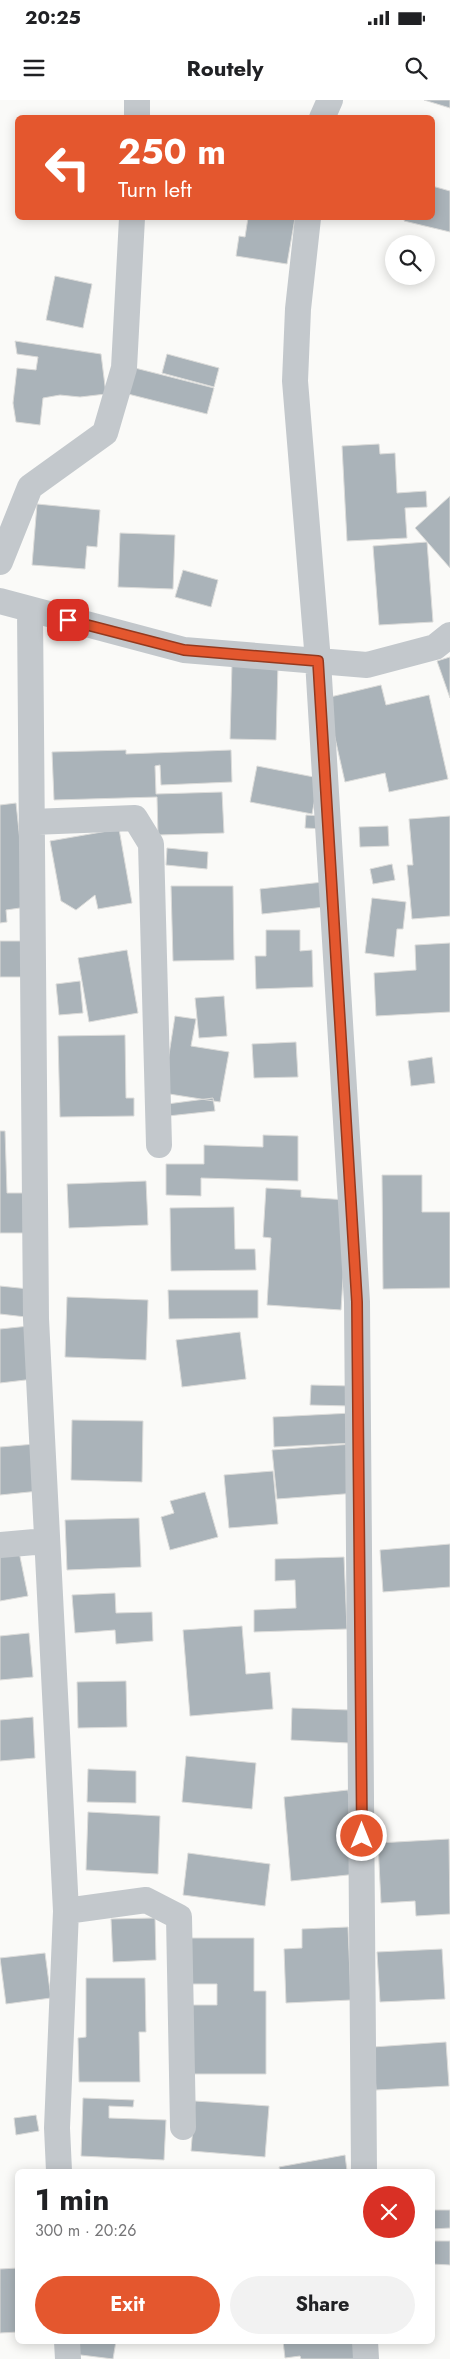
<!DOCTYPE html>
<meta charset="utf-8">
<style>
:root{--surface:#fff;--page:#f2f2f2;--text:#202124;--muted:#757577;--accent:#e4572e}
body{margin:0;font-family:Jost,sans-serif;background:var(--page);color:var(--text);height:100vh;display:flex;flex-direction:column;font-size:19px;white-space:nowrap}
*{box-sizing:border-box;margin:0}
p{font-size:16px;color:var(--muted)}
.icon{flex:none;width:28px;height:28px;fill:none;stroke:currentColor;stroke-width:2;stroke-linecap:round;stroke-linejoin:round}
.map{position:relative;flex:1;overflow:hidden}
.panel{position:absolute;left:15px;top:2069px;width:420px;height:175px;display:flex;flex-direction:column;background:var(--surface);border-radius:8px;box-shadow:0 2px 12px #0003}
.panel>*{flex:none}
.hud{position:absolute;left:15px;top:15px;width:420px;height:105px;border-radius:8px;box-shadow:0 2px 12px #0003;background:#e4572e;color:#fff;overflow:hidden}
.buttons{position:absolute;left:385px;top:135px;display:grid;gap:10px}
.buttons a{display:grid;place-items:center;width:50px;height:50px;border-radius:50%;background:var(--surface);box-shadow:0 2px 12px #0003;font-size:25px}
.pin{position:absolute;display:grid;place-items:center;width:42px;height:42px;color:#fff;margin:-21px;border-radius:10px;box-shadow:0 2px 8px #0006}
.me{position:absolute;width:55px;margin:-28px;rotate:0deg;stroke-linejoin:round;filter:drop-shadow(0 0 4px #0008)}
.turn{display:flex;align-items:center;gap:18px;height:105px;padding:0 20px;font-size:22px}
.turn .icon{width:65px;height:65px;stroke-width:2.5}
.turn b{display:block;font-size:35px;line-height:42px}
.round{display:grid;place-items:center;flex:none;width:52px;height:52px;border-radius:26px;background:var(--page)}
.headline{display:flex;align-items:center;justify-content:space-between;height:85px;padding:0 20px}
h1{font-size:30px;font-weight:700;line-height:38px}
.button{display:flex;gap:10px;margin-top:auto;padding:10px 20px}
.button a{flex:1;height:58px;border-radius:30px;background:var(--accent);color:#fff;font-size:20px;font-weight:700;line-height:58px;text-align:center}
.button a+a{background:var(--page);color:var(--text)}
.status{display:flex;justify-content:space-between;align-items:center;height:35px;padding:0 25px;background:var(--surface);direction:ltr}
.status svg{height:14px;fill:currentColor}
header{display:flex;justify-content:space-between;align-items:center;height:65px;padding:0 20px;background:var(--surface);font-size:22px;font-weight:700}
.map>svg:first-child{display:block}
</style>
<div class="status"><b>20:25</b><svg viewBox="0 0 49 12"><path d="M0 12V9h3v3zM5 12V6h3v6zM10 12V3h3v9zM15 12V0h3v12zM26 1h20v11H26zM47 4h2v5h-2z"/></svg></div>
<header><svg class="icon" aria-label="menu" viewBox="0 0 24 24"><path d="M4 6h16M4 12h16M4 18h16"/></svg>Routely<svg class="icon" aria-label="search" viewBox="0 0 24 24"><circle cx="10" cy="10" r="6"/><path d="M15 15l6 6"/></svg></header>
<div class="map">
<svg width="450" height="2259" viewBox="0 0 450 2259">
<rect width="100%" height="100%" fill="#fafaf8"/>
<path fill="#aab3b9" stroke="#dcdcda" d="M424,0H450V8Z
M432,86L450,91V132L404,121L405,118H432Z
M248,118H295L287,164L236,156L239,136L245,137Z
M55,176L92,184L83,228L46,220Z
M15,241L101,254L106,294L80,297L60,295L43,298L40,325L16,322L13,303L17,268L36,270L38,257L17,254Z
M167,254L219,268L214,287L162,273Z
M135,268L214,288L207,314L128,294Z
M379,344L380,354L395,353L397,393L426,391L427,407L405,408L407,438L347,441L342,346Z
M450,396V468L415,428Z
M37,404L100,410L97,447L87,446L85,469L32,465Z
M120,433L175,435L173,489L118,487Z
M427,442L433,522L379,525L373,446Z
M183,470L218,480L211,507L175,497Z
M450,557V598L437,561Z
M232,563L278,564L276,640L230,639Z
M381,585L386,605L429,595L448,679L389,692L385,673L345,682L326,598Z
M126,650V654L231,650L232,682L161,685L160,665L155,666L156,694L222,692L224,733L158,735L157,697L54,700L52,652Z
M257,666L319,678L312,714L250,702Z
M16,703L27,807L6,810L7,822L0,823V705Z
M306,715L324,716L323,729L305,728Z
M450,716V816L412,819L407,765H413L409,719Z
M388,726L389,746L360,747L359,727Z
M119,729L132,803L98,809L95,795L76,810L61,801L50,741Z
M167,748L208,752L207,769L166,765Z
M392,764L395,780L373,784L370,769Z
M323,782L325,807L262,814L260,789Z
M171,786H233L234,860L173,861Z
M372,798L406,802L403,829H397L394,857L365,853Z
M266,830H300V851L312,850L313,887L256,889L255,856H266Z
M0,841H22V877H0Z
M450,843V912L376,916L374,873L416,870L415,845Z
M127,850L138,913L89,922L78,858Z
M80,881L83,913L59,915L56,884Z
M224,896L227,936L199,938L195,898Z
M175,916L196,919L191,946L229,952L220,1002L163,993Z
M125,935L126,998H134V1016L60,1017L58,936Z
M296,942L298,977L254,978L252,944Z
M432,957L435,983L411,986L408,961Z
M213,998L215,1011L168,1016L167,1004Z
M0,1031H5L7,1093H27L28,1133H0Z
M263,1035L298,1036V1081L201,1078V1096L166,1095V1064H204V1045L263,1047Z
M382,1075H422V1112H450V1188L383,1189Z
M146,1081L148,1125L69,1128L67,1084Z
M266,1088L301,1090V1097L348,1100L341,1210L267,1205L271,1138L263,1137Z
M234,1107L235,1149H255L256,1170L171,1171L170,1108Z
M0,1186L29,1189L26,1217L0,1214Z
M168,1190H258V1218L169,1219Z
M67,1197L148,1200L146,1260L65,1257Z
M29,1226L34,1279L0,1283V1229Z
M240,1232L246,1279L182,1287L176,1240Z
M311,1285L351,1286L350,1306L310,1305Z
M352,1313L354,1343L274,1347L273,1317Z
M72,1320L143,1321L142,1382L71,1380Z
M35,1344L39,1391L0,1395V1347Z
M353,1344L357,1393L277,1399L272,1350Z
M273,1371L278,1424L229,1428L224,1375Z
M205,1392L218,1437L170,1450L161,1417L174,1413L170,1401Z
M139,1418L141,1467L67,1470L65,1420Z
M450,1444V1487L383,1492L380,1450Z
M18,1447L28,1496L0,1501V1451Z
M344,1457L347,1529L254,1532V1510L296,1508L295,1480L275,1481V1459Z
M115,1493L116,1513L152,1512L153,1541L116,1544L115,1530L75,1533L72,1495Z
M242,1526L246,1574L270,1572L273,1609L190,1616L183,1530Z
M29,1533L33,1577L0,1580V1536Z
M126,1581L127,1627L78,1628L77,1582Z
M292,1608L350,1610L349,1643L291,1640Z
M33,1617L35,1658L0,1661V1620Z
M186,1656L256,1663L252,1709L182,1702Z
M88,1669L136,1671V1703L87,1702Z
M348,1690L357,1774L291,1781L284,1697Z
M88,1712L160,1716L158,1774L86,1770Z
M449,1739L450,1814L416,1816L415,1801L381,1803L378,1743Z
M188,1753L270,1764L265,1806L183,1795Z
M155,1818L156,1860L113,1862L111,1819Z
M348,1827L351,1900L286,1903L284,1849L302,1848V1829Z
M184,1838H254V1891H266V1974H187V1905H217V1884H185Z
M442,1849L445,1899L380,1902L377,1852Z
M45,1853L51,1898L6,1904L0,1858Z
M86,1878H145L146,1932H139L140,1982H79L78,1938L86,1937Z
M446,1942L449,1986L376,1990L373,1947Z
M83,1998L134,2000L133,2007L109,2006V2018L166,2020L164,2060L81,2056Z
M195,2001L269,2006L265,2057L191,2051Z
M36,2015L39,2031L16,2035L14,2018Z
M345,2055L347,2071H280L279,2067Z
M432,2110H450V2128L432,2129Z
M432,2141H450V2165L432,2164Z
M18,2168V2232L0,2233V2169Z
M75,2241H116L113,2259L73,2254Z
M283,2241H353L355,2259H301L300,2256L285,2258Z"/>
<g fill="none" stroke-linecap="round" stroke-linejoin="round">
<path stroke="#c3c8cc" stroke-width="26" d="M137,18V0
M322,18L330,0
M308,118L298,209L295,281L318,561L357,1202L364,2071
M0,462L30,387L105,333L124,268L132,118
M0,501L184,550L367,565L435,547L450,535
M30,511L36,1219L66,1811L57,2028L59,2071
M32,722L135,718L151,744L159,1045
M0,1445L46,1441
M66,1811L146,1800L179,1817L183,2027
M67,2241L68,2259
M365,2241L366,2259"/>
</g>
<g fill="none" stroke-linecap="round" stroke-linejoin="round">
<g stroke="#94391e" stroke-width="12">
<path id="route" d="M68,520L184,550L318,561L357,1202L362,1736"/>
</g>
<use href="#route" stroke="#e4572e" stroke-width="9"/>
</g>
</svg>
<div class="buttons">
<a><svg class="icon" aria-label="search" viewBox="0 0 24 24"><circle cx="10" cy="10" r="6"/><path d="M15 15l6 6"/></svg></a>
</div>
<div class="pin" style="left:68px;top:520px;background:#d93025"><svg class="icon" aria-label="arrive" viewBox="0 0 24 24"><path d="M6 21V4h12l-3 4 3 4H6"/></svg></div>
<svg class="me" style="left:362px;top:1736px" viewBox="-20 -20 40 40"><circle r="17" fill="#e4572e" stroke="#fff" stroke-width="3"/><path d="M0-11L8 9 0 5-8 9z" fill="#fff"/></svg>
<div class="hud">
<div class="turn"><svg class="icon" aria-label="left" viewBox="0 0 24 24"><path d="M17 20v-9H6M10 6l-5 5 5 5"/></svg><div><b>250 m</b>Turn left</div></div>
</div>
<section class="panel">
<div class="headline"><div><h1>1 min</h1><p>300 m · 20:26</p></div><a class="round" style="background:#d93025;color:#fff"><svg class="icon" aria-label="close" viewBox="0 0 24 24"><path d="M6 6l12 12M18 6L6 18"/></svg></a></div>
<div class="button"><a>Exit</a><a>Share</a></div>
</section>
</div>
